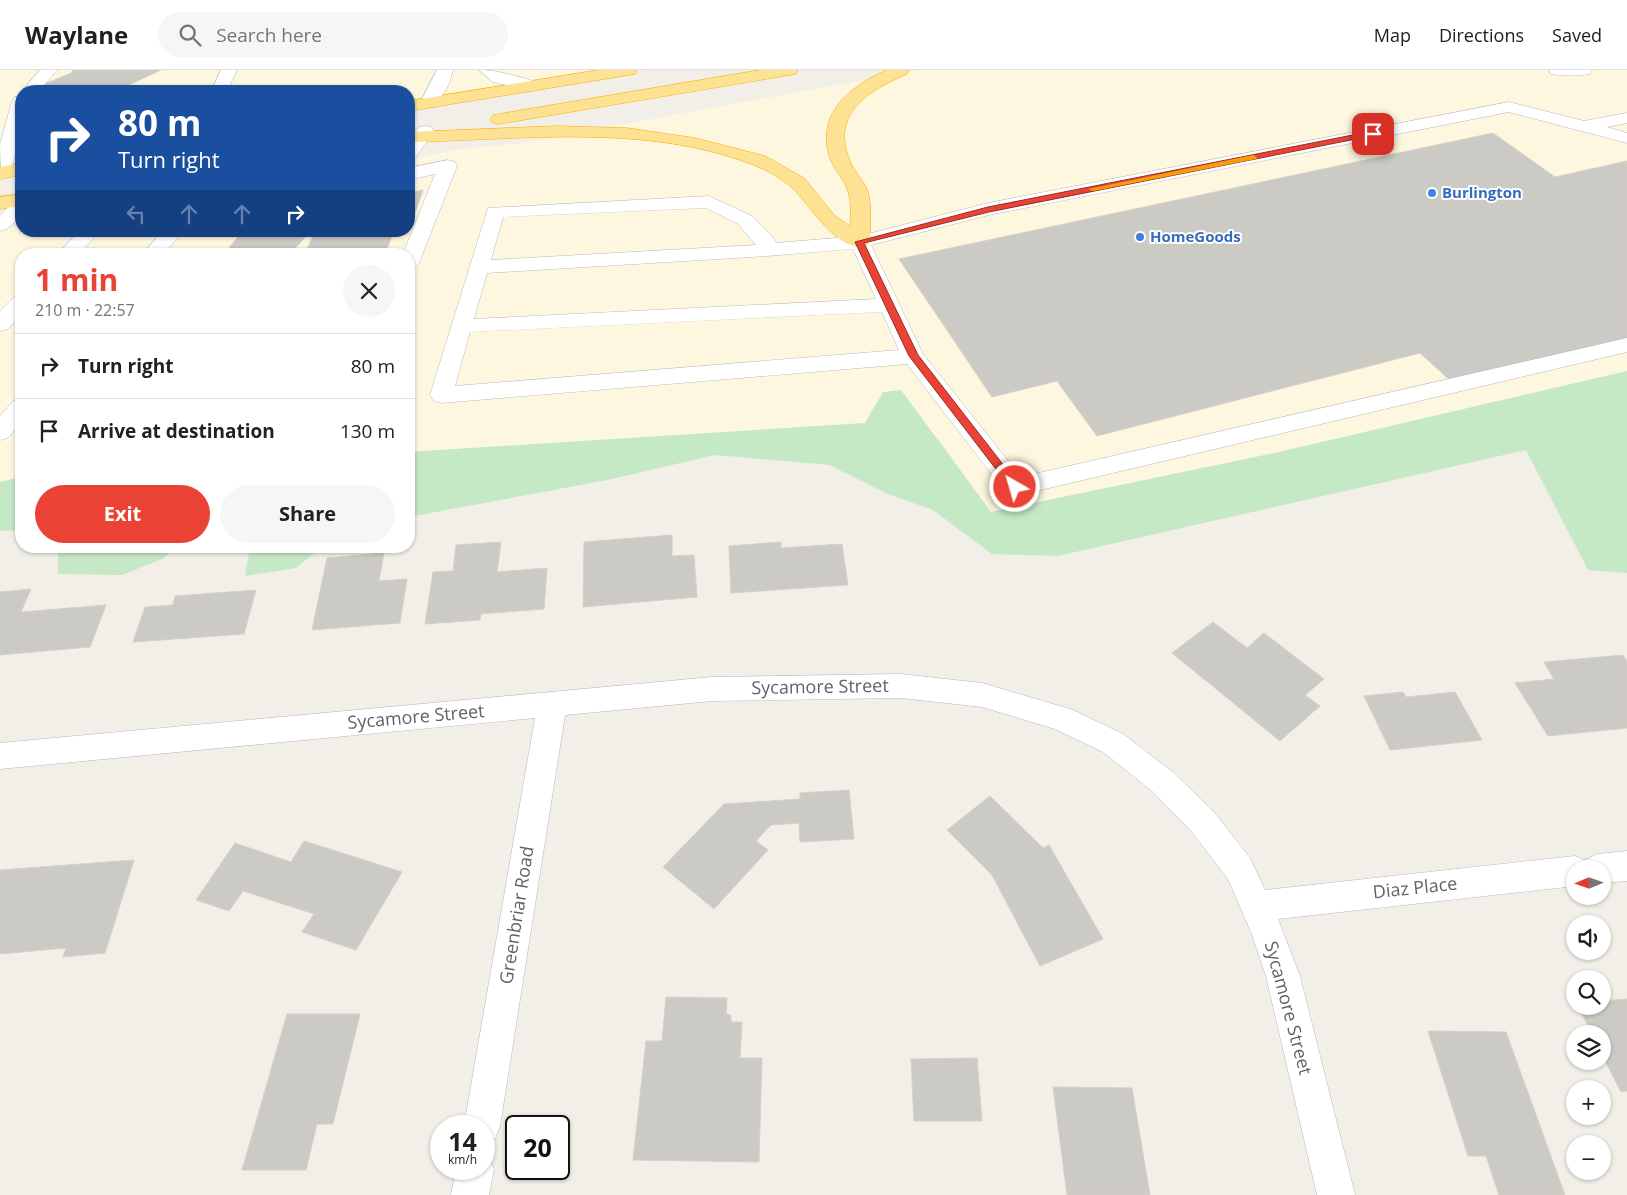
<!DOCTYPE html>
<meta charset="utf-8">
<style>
:root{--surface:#fff;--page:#f6f6f6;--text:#202124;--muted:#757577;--line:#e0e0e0;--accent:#ea4335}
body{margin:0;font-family:"Open Sans",sans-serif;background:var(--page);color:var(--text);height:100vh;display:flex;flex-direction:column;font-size:19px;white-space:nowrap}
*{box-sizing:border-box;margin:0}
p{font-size:16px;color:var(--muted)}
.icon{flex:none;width:28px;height:28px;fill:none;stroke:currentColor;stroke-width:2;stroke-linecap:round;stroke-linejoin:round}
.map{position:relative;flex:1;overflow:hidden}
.sheet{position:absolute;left:15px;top:178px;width:400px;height:305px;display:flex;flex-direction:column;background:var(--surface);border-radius:20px;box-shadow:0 1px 4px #0004}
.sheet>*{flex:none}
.banner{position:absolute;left:15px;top:15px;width:400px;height:152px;border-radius:20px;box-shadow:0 1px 4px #0004;background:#1a4fa0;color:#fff;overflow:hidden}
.needle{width:32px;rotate:268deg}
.buttons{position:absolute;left:1566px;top:790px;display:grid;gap:10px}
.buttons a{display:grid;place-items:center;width:45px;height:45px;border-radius:50%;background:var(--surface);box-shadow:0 1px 4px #0004;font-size:25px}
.speed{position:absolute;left:430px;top:1045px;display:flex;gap:10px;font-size:25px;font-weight:700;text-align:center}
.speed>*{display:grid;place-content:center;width:65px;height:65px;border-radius:50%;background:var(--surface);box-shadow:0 1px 4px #0004;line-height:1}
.speed small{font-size:12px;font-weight:400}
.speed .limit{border:2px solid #111;border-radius:8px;background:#fff;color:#111}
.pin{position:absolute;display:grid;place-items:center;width:42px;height:42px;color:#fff;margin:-21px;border-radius:10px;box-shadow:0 2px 8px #0006}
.me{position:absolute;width:55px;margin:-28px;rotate:322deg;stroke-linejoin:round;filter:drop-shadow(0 0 4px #0008)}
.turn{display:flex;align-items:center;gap:18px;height:105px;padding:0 20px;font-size:22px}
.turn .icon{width:65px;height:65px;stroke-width:2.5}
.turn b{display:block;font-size:35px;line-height:42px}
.lanes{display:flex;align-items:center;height:48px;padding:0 20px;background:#0003;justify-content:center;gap:25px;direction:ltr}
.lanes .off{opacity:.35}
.round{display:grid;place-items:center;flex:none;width:52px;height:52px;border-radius:26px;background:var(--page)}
.summary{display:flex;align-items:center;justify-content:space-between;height:85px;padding:0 20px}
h1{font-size:30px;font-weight:700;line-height:38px;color:var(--accent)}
.cta{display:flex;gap:10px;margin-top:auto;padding:10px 20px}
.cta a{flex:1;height:58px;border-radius:30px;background:var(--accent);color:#fff;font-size:20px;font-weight:700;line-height:58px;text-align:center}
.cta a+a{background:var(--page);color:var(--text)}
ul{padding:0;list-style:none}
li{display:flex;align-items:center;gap:15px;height:65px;padding:0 20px;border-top:1px solid var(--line)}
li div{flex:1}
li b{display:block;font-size:19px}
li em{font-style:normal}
header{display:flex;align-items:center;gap:30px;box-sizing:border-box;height:70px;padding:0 25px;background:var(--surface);border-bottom:1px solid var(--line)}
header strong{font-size:24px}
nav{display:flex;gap:28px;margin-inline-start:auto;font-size:18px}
.search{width:350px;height:45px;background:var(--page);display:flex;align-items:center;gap:12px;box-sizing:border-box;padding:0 18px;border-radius:28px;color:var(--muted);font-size:19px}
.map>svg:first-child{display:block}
</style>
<header>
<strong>Waylane</strong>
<div class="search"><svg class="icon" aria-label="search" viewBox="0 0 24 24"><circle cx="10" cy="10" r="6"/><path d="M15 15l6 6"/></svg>Search here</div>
<nav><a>Map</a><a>Directions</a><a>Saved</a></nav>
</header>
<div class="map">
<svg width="1627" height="1125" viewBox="0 0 1627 1125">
<rect width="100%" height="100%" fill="#f1efe8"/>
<path fill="#fef7e0" d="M0,0H642L409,38V21H21V100L0,104Z
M917,0H1627V301L1279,382L991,442L939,369L883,322L865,353L409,382V184H21V407L0,412V160L21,156V161H409V89L466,78L517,74Z"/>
<path fill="#c5e8c5" d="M1627,301V503L1588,500L1526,380L1058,486L992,484L933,440L888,424L829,395L715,385L607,410L409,447V382L865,353L883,322L901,320L991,442L1279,382Z
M21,407V460L0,461V412Z
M52,476H179L162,489L122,505L58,504V482Z
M250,476H323L296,498L245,506Z"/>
<path fill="#cccac5" stroke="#d6d1c6" d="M73,0H161L116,21H43L38,19L40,16L71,3Z
M1493,63L1555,107L1627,91V268L1454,314L1420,283L1097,366L1057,311L992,327L899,189Z
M423,120L409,160V123Z
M243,161H295L293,163L307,165L290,184H224Z
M315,161H408V163H393L385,184H305Z
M672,465V486L694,485L697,527L583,537L584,472Z
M501,472L497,502L547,498L544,539L481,544L480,550L425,554L433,502L453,501L456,475Z
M781,472V478L842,474L848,515L731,523L729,476Z
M384,483L379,511L407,509L400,553L312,560L327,488Z
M31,519L21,542L106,535L90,577L0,585V522Z
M256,520L244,564L133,572L145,537L173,535L175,526Z
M1213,552L1247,578L1264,563L1324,609L1305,625L1320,636L1280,671L1172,583Z
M1623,585L1627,591V658L1548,666L1515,613L1554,609L1544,592Z
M1403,622L1406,627L1455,622L1482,670L1390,680L1364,626Z
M849,720L854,769L800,772L799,753L771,755L756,771L768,780L714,839L663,797L724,734L800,729V723Z
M990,726L1043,778L1049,775L1103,869L1040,896L992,805L947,760Z
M304,771L402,802L356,880L302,862L314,844L243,821L229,841L196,830L235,773L291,792Z
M134,790L105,883L63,887L66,878L0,884V800Z
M666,927L727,928L726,944L731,945V952H742L740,988H762L759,1092L633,1090L646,971H662Z
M1627,929V1021L1621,1022L1602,985V964H1592L1580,940L1603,938L1602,931Z
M287,944H360L333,1054H317L306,1100H242Z
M1428,961L1506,962L1565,1125H1499L1486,1086H1468Z
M977,988L982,1051H914L911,989Z
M1053,1017L1132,1018L1150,1125H1067Z"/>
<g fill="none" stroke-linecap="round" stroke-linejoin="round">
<g stroke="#b5b8bc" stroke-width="1">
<path id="minor" d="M40,0H57L39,21H22Z
M221,0H237L227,21H211Z
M437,0H453L449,14L435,37H423L420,33Z
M479,0C499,0 518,7 538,12L541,16L538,20L532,21L493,12Z
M1549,0H1592L1590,4C1578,6 1563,6 1551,4Z
M21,26V62L10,103L8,107L1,109L0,74L12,31L15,27Z
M1509,32L1584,51L1627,43V53L1607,57L1627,63V73L1509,42L989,145L871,175L923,284L1021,407L1627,268V282L1015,426L1006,423L907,294L441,333L433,330L430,325L488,138L709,126L752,146L772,166L776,173L860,166L988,133ZM706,138L738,154L756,175L491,190L503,147ZM853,179L876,229L474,249L487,203L767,186ZM882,242L899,280L455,316L470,262Z
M425,56L431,57L434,61L415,88L409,89V71L419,57Z
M448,90L455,92L457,96L419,193L416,197L409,199V184H403L435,104L409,110V98Z
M21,130V146L7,159L0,161V145L14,132Z
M79,161H100L79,184H58Z
M162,161H183L164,184H143Z
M21,225V244L8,259L0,261V241L14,227Z
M21,329V352L8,368L0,370V346L13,331Z
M901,604L982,613L1073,640L1123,664L1174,703L1214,742L1250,788L1265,820L1575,786L1585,790L1597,784L1627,781V811L1602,813V799H1575V816L1278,849L1300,906L1355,1125H1317L1266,906L1251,862L1228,809L1192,762L1152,721L1103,682L1055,659L982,637L901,628L712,631L565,645L500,1056L495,1069L484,1074V1056H464L535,648L0,699V673L712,607Z
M484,1084L488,1086L494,1099L489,1125H451L456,1099H484Z"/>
</g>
<g stroke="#f9ab00" stroke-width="1">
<path id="highway" d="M598,0H637L635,4L629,5L409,41V31Z
M760,0H798L796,4L790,5L499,54L493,53L490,49L493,45L499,44Z
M887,0H909L907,4C868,21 830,43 850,91C854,102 864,110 868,122C872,137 870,156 870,172L867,176C836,184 809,132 790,116C781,108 763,98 751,94C643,53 521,70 409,72V62L556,56L627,58L695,68L765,86L804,108L835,146L850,156C851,143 852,127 845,114C841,106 835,100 831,91C814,45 848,17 887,0Z
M21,93V105L0,109V97Z
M21,124V136L0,139V127Z"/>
</g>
<use href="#minor" fill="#fff" fill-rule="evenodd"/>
<use href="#highway" fill="#fde293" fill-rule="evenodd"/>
</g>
<path fill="#ea4335" stroke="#982c22" d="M1373,61L1376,62V65L989,142L864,173L918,285L1019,415L1020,417L1015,421L1012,420L909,286L855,172L988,137Z"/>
<path fill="#f59e0b" d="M1253,85L1257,87L1256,89L1093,121L1089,119Z"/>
<g fill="#3f7fe0" stroke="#fff" stroke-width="2">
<circle cx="1432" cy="123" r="5"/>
<circle cx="1140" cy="167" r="5"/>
</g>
<g text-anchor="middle" stroke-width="4" stroke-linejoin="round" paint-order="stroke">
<g font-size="15" font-weight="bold" fill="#366cbe" stroke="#fff" text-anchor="start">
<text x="1442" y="128">Burlington</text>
<text x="1150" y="172">HomeGoods</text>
</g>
<g font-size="18" fill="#5f6368" stroke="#fff">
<text transform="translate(820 617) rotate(-1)" y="6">Sycamore Street</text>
<text transform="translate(416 647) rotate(-5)" y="6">Sycamore Street</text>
<text transform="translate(1415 818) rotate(-6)" y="6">Diaz Place</text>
<text transform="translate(517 845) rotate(-81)" y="6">Greenbriar Road</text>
<text transform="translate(1288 938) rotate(75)" y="6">Sycamore Street</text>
</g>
</g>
</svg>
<div class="buttons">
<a><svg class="needle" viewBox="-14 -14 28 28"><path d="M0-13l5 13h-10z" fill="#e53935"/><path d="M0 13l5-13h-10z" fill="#757577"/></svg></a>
<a><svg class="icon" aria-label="sound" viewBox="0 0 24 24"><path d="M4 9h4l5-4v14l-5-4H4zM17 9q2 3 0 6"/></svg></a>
<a><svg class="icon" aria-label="search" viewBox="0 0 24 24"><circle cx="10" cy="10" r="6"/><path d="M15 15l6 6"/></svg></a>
<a><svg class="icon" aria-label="layers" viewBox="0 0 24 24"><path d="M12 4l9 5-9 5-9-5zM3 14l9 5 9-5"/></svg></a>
<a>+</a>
<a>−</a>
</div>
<div class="speed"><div>14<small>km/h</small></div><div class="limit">20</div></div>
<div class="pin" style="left:1373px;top:64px;background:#d93025"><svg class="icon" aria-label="arrive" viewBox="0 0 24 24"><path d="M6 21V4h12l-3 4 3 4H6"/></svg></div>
<svg class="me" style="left:1015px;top:417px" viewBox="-20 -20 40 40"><circle r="17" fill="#ea4335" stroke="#fff" stroke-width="3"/><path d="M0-11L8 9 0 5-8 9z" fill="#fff"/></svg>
<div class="banner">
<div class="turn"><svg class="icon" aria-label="right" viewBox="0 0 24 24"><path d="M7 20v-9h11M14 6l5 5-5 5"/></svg><div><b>80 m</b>Turn right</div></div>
<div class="lanes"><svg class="icon off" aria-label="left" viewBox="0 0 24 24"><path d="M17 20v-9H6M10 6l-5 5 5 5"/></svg><svg class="icon off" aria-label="ahead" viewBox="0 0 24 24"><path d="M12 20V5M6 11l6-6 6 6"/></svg><svg class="icon off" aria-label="ahead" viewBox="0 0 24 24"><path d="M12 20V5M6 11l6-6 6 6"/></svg><svg class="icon" aria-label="right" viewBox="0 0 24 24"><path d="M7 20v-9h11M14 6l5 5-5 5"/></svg></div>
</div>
<section class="sheet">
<div class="summary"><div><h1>1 min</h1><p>210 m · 22:57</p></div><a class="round"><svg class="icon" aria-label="close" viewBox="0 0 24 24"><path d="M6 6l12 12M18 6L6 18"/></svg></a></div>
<ul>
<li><svg class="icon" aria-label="right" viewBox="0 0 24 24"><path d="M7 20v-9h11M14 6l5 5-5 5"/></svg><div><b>Turn right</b></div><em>80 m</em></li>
<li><svg class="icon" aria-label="arrive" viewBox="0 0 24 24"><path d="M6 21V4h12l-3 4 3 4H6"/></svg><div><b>Arrive at destination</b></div><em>130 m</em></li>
</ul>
<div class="cta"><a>Exit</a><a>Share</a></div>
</section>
</div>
